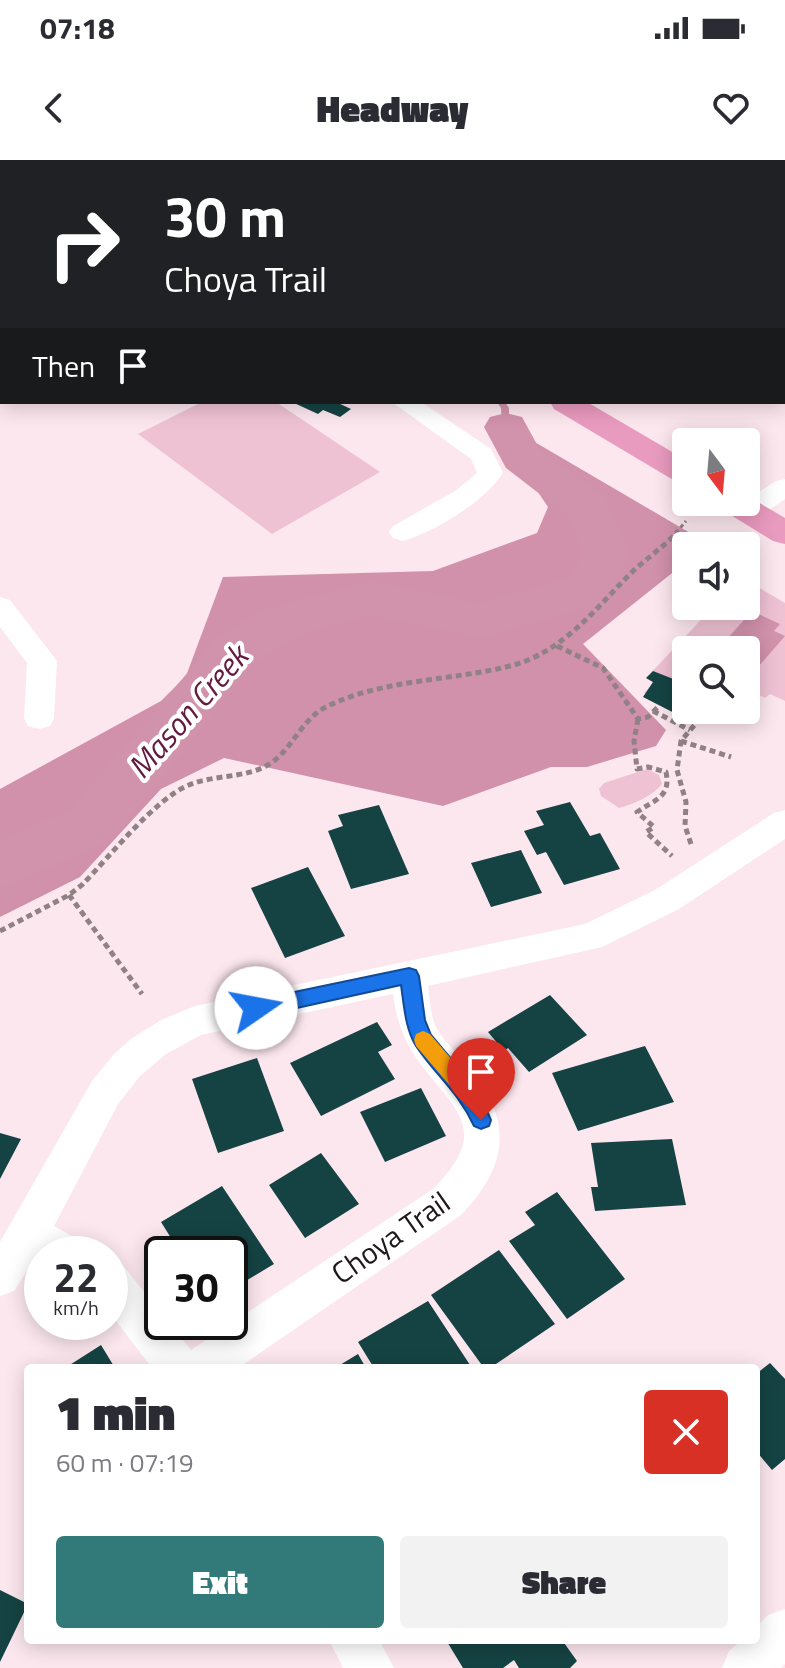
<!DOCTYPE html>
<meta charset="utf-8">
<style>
:root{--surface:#fff;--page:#f2f2f3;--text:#2b2b33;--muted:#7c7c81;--accent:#317a79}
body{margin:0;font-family:"Titillium Web",sans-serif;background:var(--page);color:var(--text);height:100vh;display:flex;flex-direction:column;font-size:30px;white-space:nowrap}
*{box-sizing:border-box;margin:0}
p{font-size:26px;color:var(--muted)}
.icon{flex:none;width:44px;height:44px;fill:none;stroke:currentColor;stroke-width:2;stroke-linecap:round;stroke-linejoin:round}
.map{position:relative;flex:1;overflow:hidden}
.sheet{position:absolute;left:24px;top:1204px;width:736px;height:280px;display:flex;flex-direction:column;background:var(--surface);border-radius:8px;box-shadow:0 4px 20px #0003}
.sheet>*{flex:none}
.hud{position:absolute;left:0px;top:0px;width:786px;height:244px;box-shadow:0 4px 20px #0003;background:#202124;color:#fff;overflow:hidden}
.needle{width:52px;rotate:164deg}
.controls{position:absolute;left:672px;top:268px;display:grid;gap:16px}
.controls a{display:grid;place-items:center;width:88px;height:88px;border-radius:8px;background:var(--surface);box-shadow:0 4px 20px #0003;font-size:40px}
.speed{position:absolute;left:24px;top:1076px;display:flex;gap:16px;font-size:40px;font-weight:700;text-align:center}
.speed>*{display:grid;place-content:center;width:104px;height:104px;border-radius:50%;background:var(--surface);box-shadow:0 4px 20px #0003;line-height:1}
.speed small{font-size:20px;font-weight:400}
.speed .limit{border:4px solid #111;border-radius:12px;background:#fff;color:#111}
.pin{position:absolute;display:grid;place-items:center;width:68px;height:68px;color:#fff;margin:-82px -34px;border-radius:50% 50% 50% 0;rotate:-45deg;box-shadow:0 0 8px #0007}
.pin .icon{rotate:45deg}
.me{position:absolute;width:88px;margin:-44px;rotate:78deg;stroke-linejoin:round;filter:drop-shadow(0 0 6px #0008)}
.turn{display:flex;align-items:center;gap:28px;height:168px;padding:0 32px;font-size:36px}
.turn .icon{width:104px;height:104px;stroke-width:2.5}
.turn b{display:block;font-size:56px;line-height:68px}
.then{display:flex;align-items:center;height:76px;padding:0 32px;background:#0003;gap:16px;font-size:30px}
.round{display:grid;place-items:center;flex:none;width:84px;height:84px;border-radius:8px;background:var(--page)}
.summary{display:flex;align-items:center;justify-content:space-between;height:136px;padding:0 32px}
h1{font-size:48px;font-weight:800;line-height:60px}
.primary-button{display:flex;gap:16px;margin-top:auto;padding:16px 32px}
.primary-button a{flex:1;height:92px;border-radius:8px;background:var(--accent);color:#fff;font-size:32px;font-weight:800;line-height:92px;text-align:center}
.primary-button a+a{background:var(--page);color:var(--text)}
.status{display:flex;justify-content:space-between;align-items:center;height:56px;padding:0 40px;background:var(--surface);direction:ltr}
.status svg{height:22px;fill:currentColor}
header{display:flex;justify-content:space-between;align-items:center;height:104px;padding:0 32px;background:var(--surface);font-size:36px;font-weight:800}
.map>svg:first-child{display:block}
</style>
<div class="status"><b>07:18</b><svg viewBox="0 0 49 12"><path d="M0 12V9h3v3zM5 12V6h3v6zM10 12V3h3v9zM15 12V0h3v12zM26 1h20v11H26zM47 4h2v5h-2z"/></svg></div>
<header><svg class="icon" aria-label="back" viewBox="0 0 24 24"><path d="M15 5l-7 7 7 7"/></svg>Headway<svg class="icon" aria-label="heart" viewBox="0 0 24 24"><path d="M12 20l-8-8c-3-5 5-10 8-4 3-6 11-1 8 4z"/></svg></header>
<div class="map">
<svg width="785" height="1508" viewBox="0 0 785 1508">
<rect width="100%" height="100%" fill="#fce7ee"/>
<path fill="#efc2d3" d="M202,242H276L380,312L272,374L138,274Z
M746,420L785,443V541L770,534L765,538L750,531L746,536V490H686V559L644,533L653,523L646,518L714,446H746Z
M647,609L659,615L662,624C653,636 634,644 619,648L601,636L599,629L604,623Z"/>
<path fill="#d191ab" d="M498,272L521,274L709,384L686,386V402L583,484L666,570L656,586L587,607H551L443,646L224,598L161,629L80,717L0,757V629L161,541L186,516L223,417L433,411L537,373L548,347Z"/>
<path fill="#d192ab" d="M752,451L780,464L774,471L785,476L751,515L746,512V490H717Z"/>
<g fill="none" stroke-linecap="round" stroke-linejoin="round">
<path fill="#d192ab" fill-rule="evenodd" d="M497,242H505L509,248V269H503L502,267L501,248Z"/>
<path fill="#d192ab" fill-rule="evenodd" d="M506,253L522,257L540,290L604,336L631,394L605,443L479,478L372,455L301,474L255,502L110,682L0,728V680L70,650L219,476L266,449L372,421L478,443L569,418L583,394L567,355L506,308L484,267L490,257Z"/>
</g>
<path fill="#154343" d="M292,242H336L351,249L340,257L323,250L318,254Z
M653,511L686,524V550H694L686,559L643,537L653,522L646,518Z
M570,642L590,676L600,673L620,709L564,725L546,692L537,695L524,671L544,665L536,651Z
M379,645L409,714L351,729L328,671L343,666L338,655Z
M521,690L542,733L491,747L471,703Z
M308,707L345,776L285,798L251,728Z
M550,835L587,875L529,912L508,888L504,891L488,872Z
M377,862L392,885L378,892L395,919L321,956L290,903Z
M645,886L674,942L578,971L552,913Z
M257,898L284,971L218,993L192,919Z
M421,928L446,976L385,1002L360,952Z
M0,973L21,979L0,1019Z
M672,979L686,1045L595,1051L591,1027H598L591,983Z
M321,993L359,1044L305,1078L269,1025Z
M222,1026L274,1104L244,1122L237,1111L230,1116V1094H181L161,1062Z
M557,1032L625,1119L567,1159L509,1081L535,1065L525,1052Z
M499,1090L555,1164L490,1208H484L431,1135Z
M428,1141L472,1208H374L358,1182Z
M101,1185L115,1208H65Z
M358,1194L366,1208H335Z
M770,1203L785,1219V1299L772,1310L756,1291V1214Z
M0,1430L28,1444L0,1502Z
M446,1480H562L577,1501L570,1508H519L514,1500L503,1508H463Z"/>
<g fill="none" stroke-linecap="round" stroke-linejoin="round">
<path stroke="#908186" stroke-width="3" stroke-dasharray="4 3" stroke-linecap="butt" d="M676,373L686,361"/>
<path stroke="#908186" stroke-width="5" stroke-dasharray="6 4" stroke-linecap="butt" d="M557,486L603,508L638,559L648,557L660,545
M653,551L690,570
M638,559L634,581L637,609L648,607L666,612C671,637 656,639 637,652L654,667L646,672L672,696
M681,581L731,597
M691,684L685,666L686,642L677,610L681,581L707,550
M69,735L142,834
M0,771L69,735L83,724C110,696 155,639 189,625C215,614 247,619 271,603C292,589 302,559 326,547C382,519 450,521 510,506C561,493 593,452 628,416C644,400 663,388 678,371"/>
<path fill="#fff" fill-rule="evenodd" d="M392,242H421L491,289L503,313C485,341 435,372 403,381L393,378L389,372L393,366L455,331L477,313L471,299Z
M785,319V339C770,349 757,362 739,357L735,351L739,345L776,321Z
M0,437L10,440L57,501L54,558L50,566L39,569L28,566L24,558L27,503L0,467Z
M785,650V679L679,749L602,787L428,826C430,840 430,856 437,869C445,883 459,894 469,907C513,961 509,1005 461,1055L238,1208H152L110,1153V1101L124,1107L162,1154V1162H168L191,1190L433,1029C497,965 448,947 413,893C401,874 396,855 393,834L201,875L166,894L140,916L118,944L54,1066L81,1081L87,1094H42V1102L35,1098L14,1131L0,1136V1082L92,921L114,894L131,879L161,860L195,846L585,764L655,730L774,653Z
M785,1449V1504L781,1508H722L729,1491L742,1480H756V1467L768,1455Z
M329,1480H379L394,1508H343Z"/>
<path fill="#e99abf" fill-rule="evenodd" d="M143,0H171L173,2H145Z
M550,242H587L686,300V324L675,321L554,249Z
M746,335L785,358V384L773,381L721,349L717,342H746Z"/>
</g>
<path fill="#1a73e8" stroke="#114b97" stroke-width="2" d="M409,808L416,810L419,816L425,860L431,875L479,932L491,960L489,966L481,969L474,966C458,931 436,916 416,886C405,868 404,845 401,825L256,857L249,854L246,848L249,843L256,840Z"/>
<path fill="#f59e0b" d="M423,871L430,874L472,923L475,929L472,935L465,938L458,935L416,886L414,880L416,874Z"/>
<g text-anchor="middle" stroke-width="8" stroke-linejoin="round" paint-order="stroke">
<g font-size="30" fill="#20171a" stroke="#fff">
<text transform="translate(391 1078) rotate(-35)" y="10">Choya Trail</text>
</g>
<g font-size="32" font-style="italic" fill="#641a3f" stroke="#fff">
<text transform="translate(188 552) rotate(-49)" y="11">Mason Creek</text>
</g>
</g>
</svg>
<div class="controls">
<a><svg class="needle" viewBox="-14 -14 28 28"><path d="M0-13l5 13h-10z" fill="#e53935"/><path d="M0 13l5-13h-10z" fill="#7c7c81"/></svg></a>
<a><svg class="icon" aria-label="sound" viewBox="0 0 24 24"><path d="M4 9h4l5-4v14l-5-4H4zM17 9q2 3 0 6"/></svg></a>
<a><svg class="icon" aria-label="search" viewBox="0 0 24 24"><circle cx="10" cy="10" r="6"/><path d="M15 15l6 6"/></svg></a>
</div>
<div class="speed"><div>22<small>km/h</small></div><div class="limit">30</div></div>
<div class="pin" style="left:481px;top:960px;background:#d93025"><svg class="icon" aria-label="arrive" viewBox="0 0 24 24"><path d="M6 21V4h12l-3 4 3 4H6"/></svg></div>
<svg class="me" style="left:256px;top:848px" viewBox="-20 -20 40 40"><circle r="19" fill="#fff"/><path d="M0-13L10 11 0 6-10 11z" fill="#1a73e8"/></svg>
<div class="hud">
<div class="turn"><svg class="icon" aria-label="right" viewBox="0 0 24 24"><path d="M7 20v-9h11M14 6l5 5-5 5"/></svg><div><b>30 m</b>Choya Trail</div></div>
<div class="then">Then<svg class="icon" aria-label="arrive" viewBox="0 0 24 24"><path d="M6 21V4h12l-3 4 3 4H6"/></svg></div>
</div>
<section class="sheet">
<div class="summary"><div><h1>1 min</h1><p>60 m · 07:19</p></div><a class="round" style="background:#d93025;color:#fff"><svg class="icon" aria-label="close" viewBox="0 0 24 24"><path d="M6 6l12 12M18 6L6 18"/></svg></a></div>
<div class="primary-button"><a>Exit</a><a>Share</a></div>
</section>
</div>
